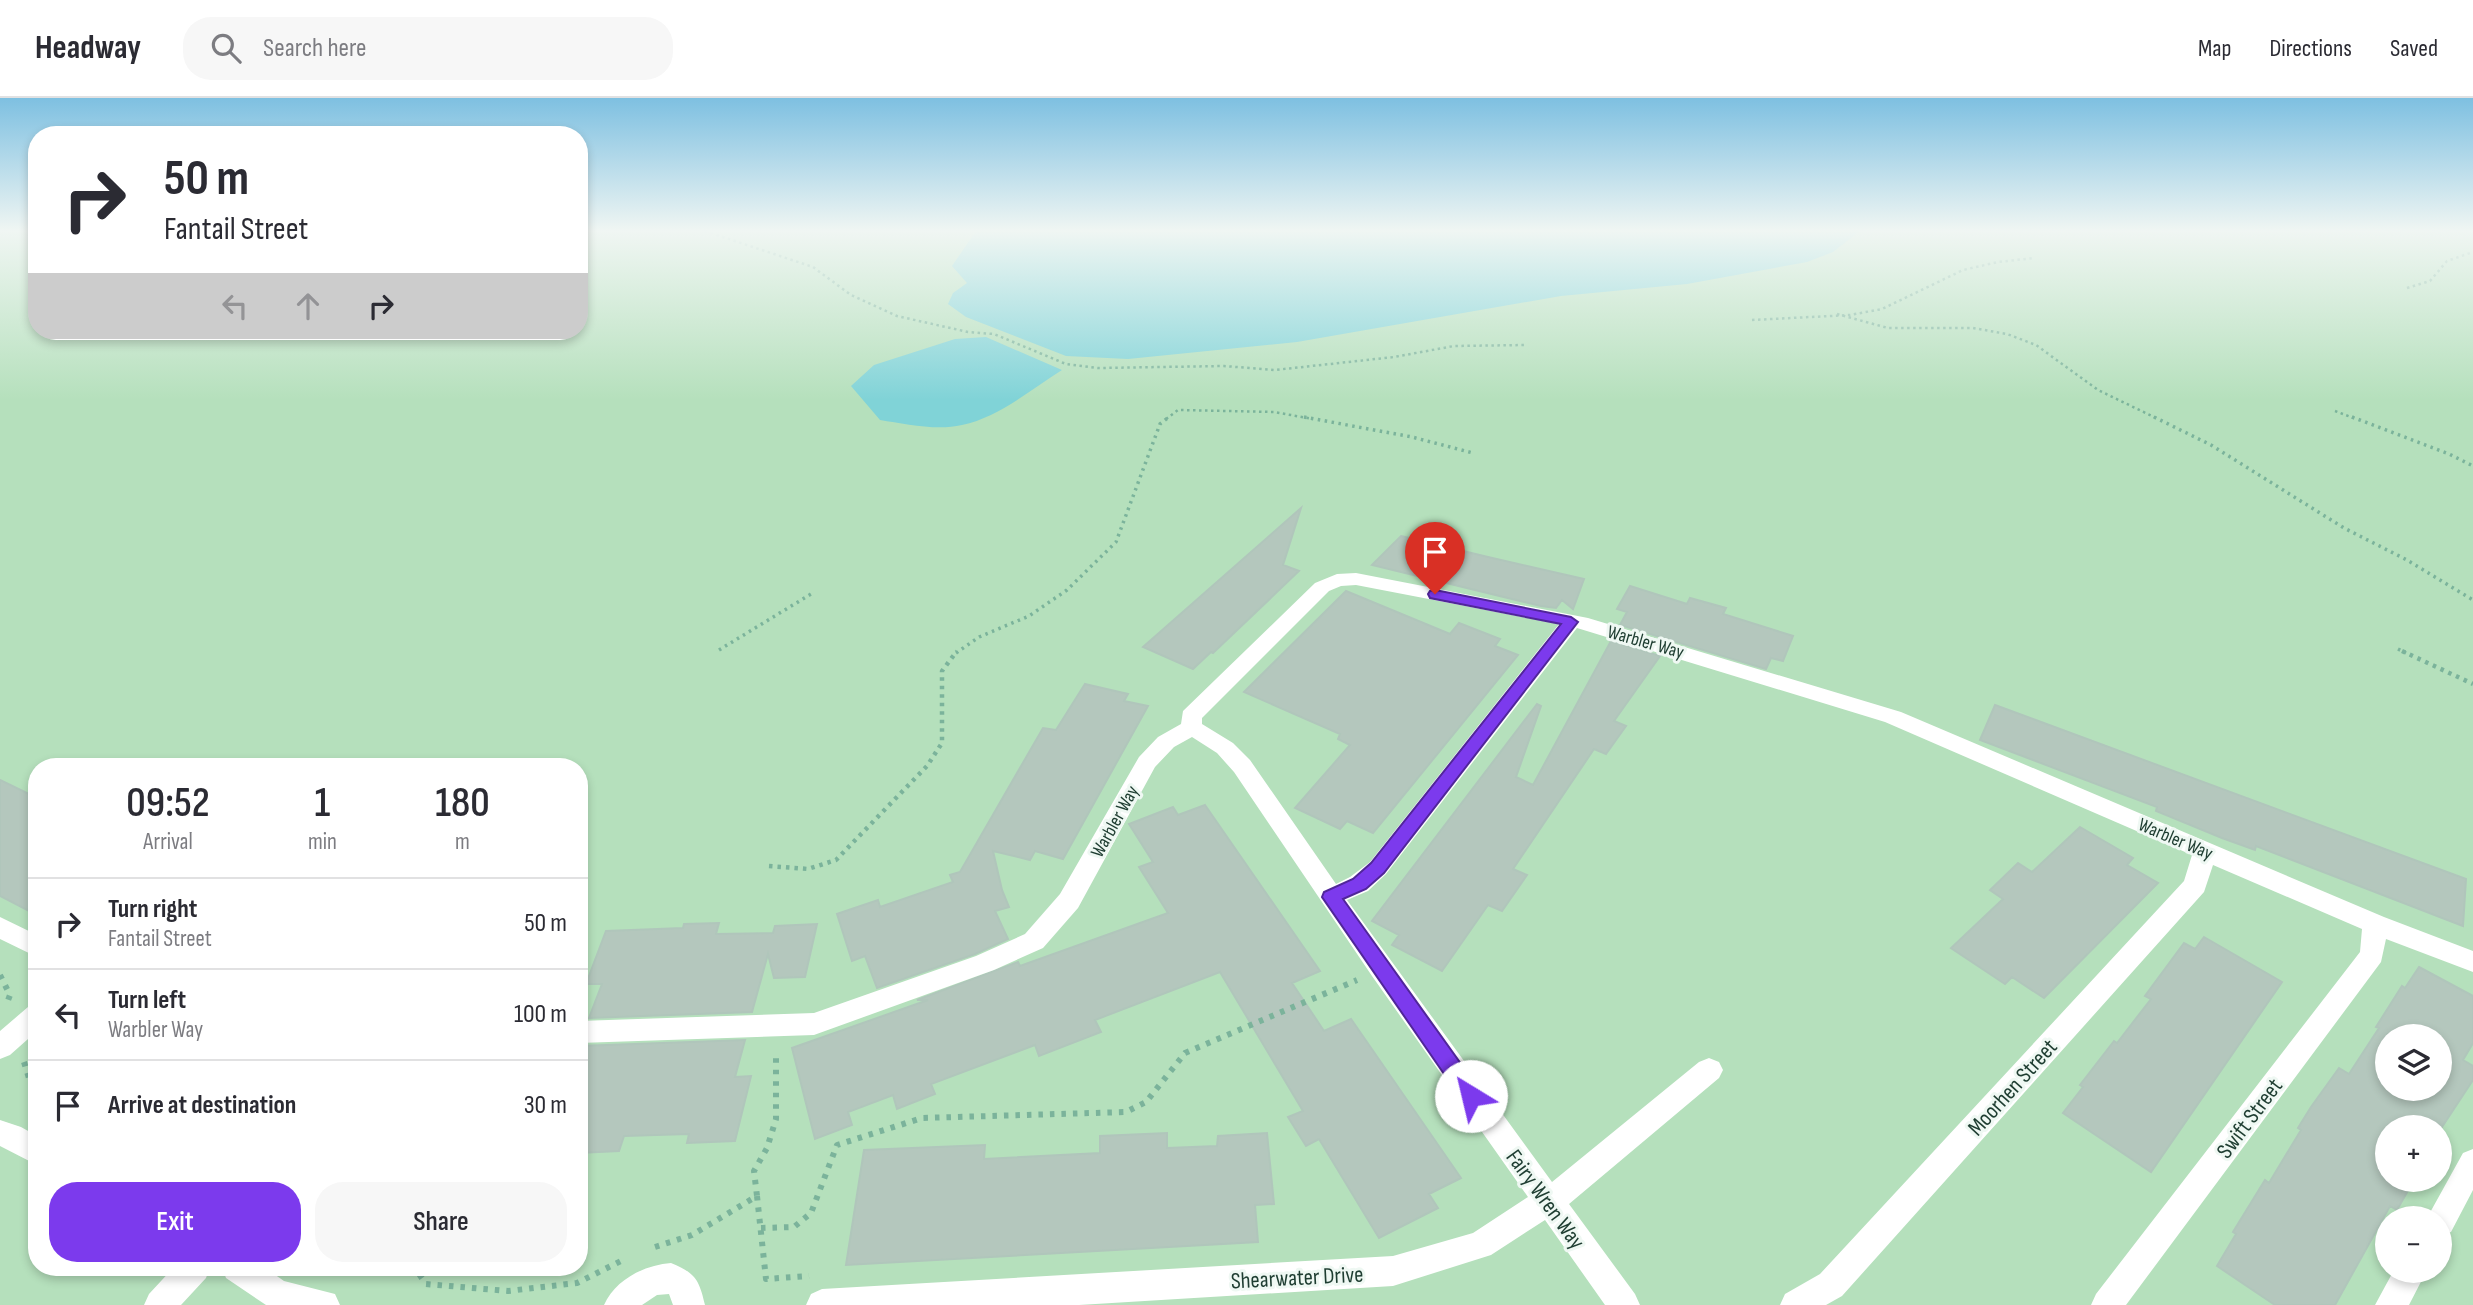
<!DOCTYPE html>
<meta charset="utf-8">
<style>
:root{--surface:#fff;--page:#f7f7f7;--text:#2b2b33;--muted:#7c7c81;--line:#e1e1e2;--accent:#7c3aed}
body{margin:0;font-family:"Sofia Sans Condensed",sans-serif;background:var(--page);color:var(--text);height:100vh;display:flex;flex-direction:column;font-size:26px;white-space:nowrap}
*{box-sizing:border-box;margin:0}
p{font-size:23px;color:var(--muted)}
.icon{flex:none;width:38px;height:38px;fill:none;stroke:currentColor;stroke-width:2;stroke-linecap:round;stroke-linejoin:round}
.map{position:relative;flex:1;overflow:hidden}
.sheet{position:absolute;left:28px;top:660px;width:560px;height:518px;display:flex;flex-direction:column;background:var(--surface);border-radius:28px;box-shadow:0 4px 10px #0003}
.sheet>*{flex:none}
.hud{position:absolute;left:28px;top:28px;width:560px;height:214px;border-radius:28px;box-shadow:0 4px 10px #0003;background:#fff;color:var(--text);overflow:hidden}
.controls{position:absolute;left:2375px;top:926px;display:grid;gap:14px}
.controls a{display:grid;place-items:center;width:77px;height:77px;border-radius:50%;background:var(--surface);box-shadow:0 4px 10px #0003;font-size:35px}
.pin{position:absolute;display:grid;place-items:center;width:60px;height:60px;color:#fff;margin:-72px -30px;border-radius:50% 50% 50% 0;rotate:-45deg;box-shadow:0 0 7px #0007}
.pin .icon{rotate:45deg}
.me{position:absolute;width:77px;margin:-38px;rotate:324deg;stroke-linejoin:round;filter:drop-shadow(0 0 5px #0008)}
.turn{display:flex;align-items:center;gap:24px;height:147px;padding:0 21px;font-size:32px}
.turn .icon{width:91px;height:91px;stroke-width:2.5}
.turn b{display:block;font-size:49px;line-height:60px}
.lanes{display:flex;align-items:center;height:66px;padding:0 21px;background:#0003;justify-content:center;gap:35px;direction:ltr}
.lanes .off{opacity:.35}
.eta{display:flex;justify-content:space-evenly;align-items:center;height:119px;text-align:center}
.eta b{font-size:42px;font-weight:600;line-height:49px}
.cta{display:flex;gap:14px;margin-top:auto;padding:14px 21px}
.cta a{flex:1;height:80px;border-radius:28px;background:var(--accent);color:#fff;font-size:28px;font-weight:600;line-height:80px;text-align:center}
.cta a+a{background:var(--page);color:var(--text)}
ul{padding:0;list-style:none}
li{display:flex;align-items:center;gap:21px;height:91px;padding:0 21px;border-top:2px solid var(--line)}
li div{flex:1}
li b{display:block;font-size:26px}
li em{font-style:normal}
header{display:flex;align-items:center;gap:42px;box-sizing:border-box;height:98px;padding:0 35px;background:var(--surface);border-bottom:2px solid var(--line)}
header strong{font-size:33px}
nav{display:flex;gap:38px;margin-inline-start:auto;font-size:24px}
.search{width:490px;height:63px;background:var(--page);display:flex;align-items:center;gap:18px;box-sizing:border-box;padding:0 24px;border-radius:28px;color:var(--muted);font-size:26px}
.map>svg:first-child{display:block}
</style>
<header>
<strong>Headway</strong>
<div class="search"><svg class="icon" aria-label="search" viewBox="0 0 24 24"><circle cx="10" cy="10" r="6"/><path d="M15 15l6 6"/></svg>Search here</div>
<nav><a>Map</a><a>Directions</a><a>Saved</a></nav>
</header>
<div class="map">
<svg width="2473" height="1207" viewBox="0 0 2473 1207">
<rect width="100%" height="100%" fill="#deece4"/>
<path fill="#b5e0bc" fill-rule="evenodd" d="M0,133H37V233H579V133H2473V1207H0ZM37,668H579V1169H37ZM2387,938H2440V990H2387ZM2387,1029H2440V1082H2387ZM2387,1120H2440V1172H2387Z"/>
<path fill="#80d3d7" d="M976,133H1860L1833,154L1807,164L1687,186L1561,198L1297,244L1128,261L1066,258L966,219L948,206L953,195L967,185L952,168Z
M986,239L1062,272C1030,292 999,319 962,327C937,333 905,326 880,322L851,288L874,267L955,241Z"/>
<path fill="#b4c7bd" stroke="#b0c6bb" stroke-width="2" fill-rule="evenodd" d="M1301,410L1283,467L1299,473L1213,555L1211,554L1193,571L1143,549Z
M1401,438L1488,459L1584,481L1573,511L1562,502L1556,510L1541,508L1372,467Z
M1630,488L1687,506L1690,500L1726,510L1723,516L1793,538L1783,563L1771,560L1766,571L1620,527L1627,514L1617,511Z
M1346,493L1450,536L1459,525L1500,541L1495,548L1518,557L1373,735L1347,723L1340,731L1295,710L1350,647L1338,641L1340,636L1244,594Z
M1611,543L1660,558L1614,623L1626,628L1606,656L1594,651L1513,771L1527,777L1502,813L1488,807L1442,873L1392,847L1399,837L1372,823L1537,606L1541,608L1516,679L1533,687Z
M1085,586L1128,596L1124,603L1148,608L1063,761L1035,753L1030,762L993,753L1002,792L1009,809L995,813L1008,841L975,856L877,890L865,858L852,863L837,816L878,802L880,809L953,784L950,777L960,774L1043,630L1056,632Z
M1995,607L2466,781L2463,828L2256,748L2255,752L2222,740L2156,713L2157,709L1980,642Z
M0,682L37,700V817L0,798Z
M1205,707L1320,873L1292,885L1324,933L1351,921L1461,1080L1429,1096L1438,1110L1379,1140L1319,1041L1306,1048L1288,1019L1303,1013L1220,874L1095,922L1101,934L1039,958L1035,947L931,986L935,996L897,1011L893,997L848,1014L852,1027L815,1041L792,950L928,902H917L1018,864L1020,868L1168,815L1139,769L1153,764L1129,726L1173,709L1178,717Z
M2080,729L2133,760L2127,767L2158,785L2044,900L2012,879L2005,886L1951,850L2003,801L1990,792L2018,765L2032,774Z
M719,825L716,836L773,835L775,828L817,826L805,879L774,880L768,856L752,914L589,920L602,886H586L606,833L683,830L684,826Z
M2204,839L2282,884L2151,1074L2063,1015L2083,989L2080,987L2114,943L2117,945L2151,901L2145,898L2184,845L2195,851Z
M2419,869L2473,898V945L2463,962L2473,968V982L2442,1029H2387V1082H2414L2397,1112L2390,1108L2335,1207H2275L2217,1168L2236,1136L2233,1134L2265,1082L2269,1085L2301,1032L2298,1030L2311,1009L2339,970L2349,976L2379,930L2376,929L2402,888L2405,890ZM2387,936L2440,938V990H2387Z
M745,942L735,979L751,978L735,1043L687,1045L689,1036L624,1038L619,1053L579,1055V948Z
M1167,1035V1050L1217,1048L1218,1038L1267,1035L1274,1106L1255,1107L1258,1144L846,1167L864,1052L985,1047L984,1061L1100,1055V1038Z"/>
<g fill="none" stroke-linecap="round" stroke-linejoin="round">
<path stroke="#7bb39b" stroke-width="2.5" stroke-dasharray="2.5 3.5" stroke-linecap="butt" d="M705,133L813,169L851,197L897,218L968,234L994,236L1066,266L1098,270L1224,268L1275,272L1394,259L1454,248L1525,247
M2407,190L2430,183L2447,163L2473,154
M1837,216L1888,230H1973L2007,236L2036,247L2098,292L2158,321
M1752,222L1850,217L1882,211L1963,172L1998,164L2034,160
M2335,313L2356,321
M1166,321L1178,312L1274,314L1313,321"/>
<path stroke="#7bb39b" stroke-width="3.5" stroke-dasharray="2.5 4.5" stroke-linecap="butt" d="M1304,319L1412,339L1473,355
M2154,319L2211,347L2344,430L2407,462L2473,502
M2352,319L2449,356L2473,368
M2398,551L2406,555
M719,552L811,496
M956,555L979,539L1029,518L1067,492L1116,444L1160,326L1169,319"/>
<path stroke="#7bb39b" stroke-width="4.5" stroke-dasharray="3.5 5" stroke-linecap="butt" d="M2402,553L2473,586
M769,768L808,771L836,762L927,668L942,645V573L957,553"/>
<path stroke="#7bb39b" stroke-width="6" stroke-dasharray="4.5 7" stroke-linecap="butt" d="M0,877L10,897L7,905
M24,964L37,1006
M757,1098L766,1181L809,1178
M761,1130L794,1129L811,1115L837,1047L922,1020L1126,1014L1146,1004L1185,955L1357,882
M655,1149L692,1137L757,1098L754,1073L767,1050L776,1021V954
M328,1169H337
M386,1169L419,1176L426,1186L508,1193L577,1185L621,1163"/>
<path fill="#fff" fill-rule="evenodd" d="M1356,475L1588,520L1901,614L2384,819L2473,853V874L2386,841L2381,864L2126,1207H2091L2096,1196L2360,854L2362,831L2213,767L2204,794L1842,1198L1826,1207H1780L1785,1196L1820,1176L2184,783L2192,757L1885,624L1577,530L1386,776L1368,793L1347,802L1552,1084L1699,964L1709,960L1719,964L1723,972L1719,980L1569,1106L1635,1196L1640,1207H1605L1545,1122L1491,1157L1393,1188L1079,1207H806L811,1196L822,1191L1393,1158L1473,1135L1528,1099L1372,878L1234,674L1217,655L1192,639L1174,649L1155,669L1078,810L1043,850L994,872L814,937L579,945V923L814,915L976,858L1025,836L1060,796L1139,659L1158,639L1181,626L1183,613L1315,485L1337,476ZM1356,487L1559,526L1370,764L1350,779L1336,786L1250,662L1233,645L1202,626V620L1329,493L1341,488Z
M0,819L37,837V859L0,841Z
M37,906V933L10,957L0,961V933L28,909Z
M0,1022L21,1029L37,1038V1067L0,1048Z
M2473,1051V1092L2451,1134L2440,1138V1120H2427L2463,1055Z
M671,1165C695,1175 699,1181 705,1207H673L669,1196L657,1197L642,1207H604C615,1182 644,1167 671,1165Z
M174,1169H210L206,1180L181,1207H144L149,1196Z
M222,1169H264L284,1183L335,1196L340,1207H266L226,1180Z
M2394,1172H2427L2409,1207H2375Z"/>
</g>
<linearGradient id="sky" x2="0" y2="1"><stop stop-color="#7ec0e1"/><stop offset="0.44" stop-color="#f0f6f3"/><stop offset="1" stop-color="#f0f6f3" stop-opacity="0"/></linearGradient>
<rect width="2473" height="302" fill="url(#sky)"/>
<path fill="#7c3aed" stroke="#51269a" stroke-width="2" d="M1435,492L1571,519L1578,524L1384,775L1366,791L1343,801L1479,991L1482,998L1479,1005L1471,1007L1464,1005L1322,799L1324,794L1353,781L1371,765L1561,526L1430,500L1428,496L1430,493Z"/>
<g text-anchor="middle" stroke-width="6" stroke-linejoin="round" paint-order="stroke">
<g font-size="19" fill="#1e3d31" stroke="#eff8f3">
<text transform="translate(1646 543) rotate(16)" y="7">Warbler Way</text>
<text transform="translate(1114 723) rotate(-61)" y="7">Warbler Way</text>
<text transform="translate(2176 740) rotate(23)" y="7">Warbler Way</text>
</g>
<g font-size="23" fill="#1e3d31" stroke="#eff8f3">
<text transform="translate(2012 989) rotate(-48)" y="8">Moorhen Street</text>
<text transform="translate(2249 1020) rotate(-53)" y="8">Swift Street</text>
<text transform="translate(1546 1101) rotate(54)" y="8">Fairy Wren Way</text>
<text transform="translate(1297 1179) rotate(-3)" y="8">Shearwater Drive</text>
</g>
</g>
</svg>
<div class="controls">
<a><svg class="icon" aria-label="layers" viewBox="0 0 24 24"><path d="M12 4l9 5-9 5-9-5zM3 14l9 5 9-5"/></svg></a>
<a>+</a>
<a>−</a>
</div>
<div class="pin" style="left:1435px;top:496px;background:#d93025"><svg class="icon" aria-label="arrive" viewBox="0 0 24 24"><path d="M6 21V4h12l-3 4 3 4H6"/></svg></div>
<svg class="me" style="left:1471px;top:998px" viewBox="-20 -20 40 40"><circle r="19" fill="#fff"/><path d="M0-13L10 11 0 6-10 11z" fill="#7c3aed"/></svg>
<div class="hud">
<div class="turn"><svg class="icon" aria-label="right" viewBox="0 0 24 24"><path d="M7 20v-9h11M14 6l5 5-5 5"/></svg><div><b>50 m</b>Fantail Street</div></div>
<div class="lanes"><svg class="icon off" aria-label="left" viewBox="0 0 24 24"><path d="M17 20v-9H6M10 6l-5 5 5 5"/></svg><svg class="icon off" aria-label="ahead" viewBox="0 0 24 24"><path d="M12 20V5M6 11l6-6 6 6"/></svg><svg class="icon" aria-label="right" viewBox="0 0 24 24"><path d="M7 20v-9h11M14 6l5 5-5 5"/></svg></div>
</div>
<section class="sheet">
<div class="eta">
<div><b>09:52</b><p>Arrival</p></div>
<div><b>1</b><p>min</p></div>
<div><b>180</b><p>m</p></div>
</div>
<ul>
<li><svg class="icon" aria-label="right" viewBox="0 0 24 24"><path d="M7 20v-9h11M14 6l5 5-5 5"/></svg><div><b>Turn right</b><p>Fantail Street</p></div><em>50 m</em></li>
<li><svg class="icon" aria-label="left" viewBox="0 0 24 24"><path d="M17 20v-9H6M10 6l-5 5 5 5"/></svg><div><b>Turn left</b><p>Warbler Way</p></div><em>100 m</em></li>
<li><svg class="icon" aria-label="arrive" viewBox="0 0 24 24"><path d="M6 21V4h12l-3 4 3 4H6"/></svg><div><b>Arrive at destination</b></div><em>30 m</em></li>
</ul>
<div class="cta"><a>Exit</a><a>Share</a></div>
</section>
</div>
